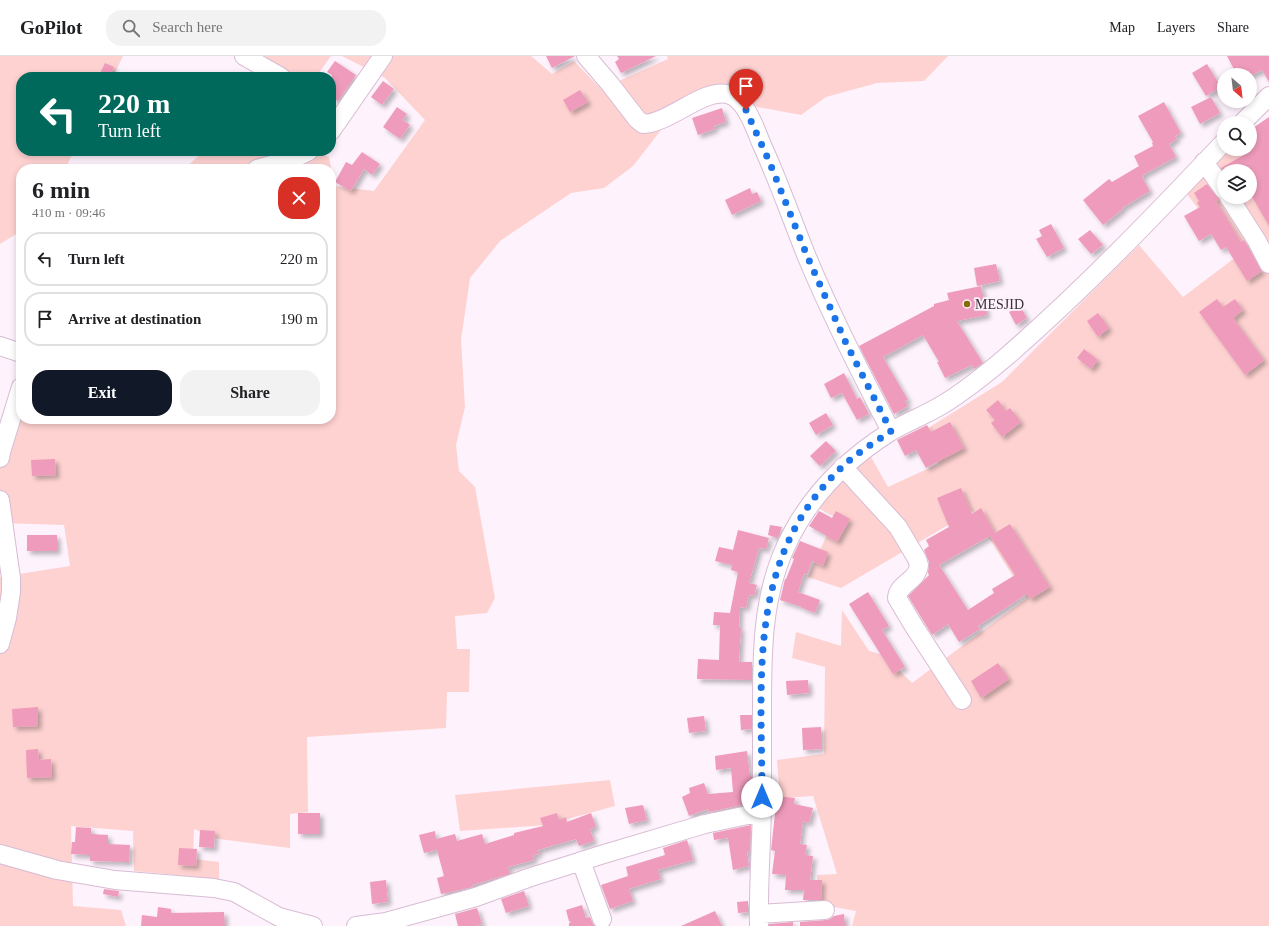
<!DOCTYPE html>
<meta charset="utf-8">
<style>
:root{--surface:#fff;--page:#f2f2f2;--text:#202124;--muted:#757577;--line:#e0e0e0;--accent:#111827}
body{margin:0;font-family:"Times New Roman",serif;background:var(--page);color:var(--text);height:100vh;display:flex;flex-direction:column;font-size:15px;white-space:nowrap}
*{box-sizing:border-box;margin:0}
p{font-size:13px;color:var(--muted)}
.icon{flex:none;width:22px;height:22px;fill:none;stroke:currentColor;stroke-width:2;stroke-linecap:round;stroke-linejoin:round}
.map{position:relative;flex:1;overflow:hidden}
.details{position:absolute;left:16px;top:108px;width:320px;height:260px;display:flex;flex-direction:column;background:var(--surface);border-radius:16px;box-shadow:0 2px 6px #0003}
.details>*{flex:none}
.banner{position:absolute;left:16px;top:16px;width:320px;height:84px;border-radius:16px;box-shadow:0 2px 6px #0003;background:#00695c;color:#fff;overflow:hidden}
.needle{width:26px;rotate:152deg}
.tools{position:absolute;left:1217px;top:12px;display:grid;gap:8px}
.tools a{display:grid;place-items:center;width:40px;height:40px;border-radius:50%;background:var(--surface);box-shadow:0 2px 6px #0003;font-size:20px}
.pin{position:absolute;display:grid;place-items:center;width:34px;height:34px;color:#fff;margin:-41px -17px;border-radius:50% 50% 50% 0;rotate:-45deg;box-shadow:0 0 4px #0007}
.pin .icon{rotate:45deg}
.me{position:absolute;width:44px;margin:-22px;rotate:0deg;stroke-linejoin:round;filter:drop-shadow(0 0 3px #0008)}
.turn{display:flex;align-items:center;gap:14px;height:84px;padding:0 16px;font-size:18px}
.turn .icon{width:52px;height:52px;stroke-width:2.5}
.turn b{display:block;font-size:28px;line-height:34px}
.round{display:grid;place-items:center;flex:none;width:42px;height:42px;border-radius:16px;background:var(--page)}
.overview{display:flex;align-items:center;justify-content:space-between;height:68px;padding:0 16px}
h1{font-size:24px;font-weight:600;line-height:30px}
.action{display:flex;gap:8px;margin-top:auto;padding:8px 16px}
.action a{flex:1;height:46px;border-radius:16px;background:var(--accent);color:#fff;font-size:16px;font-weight:600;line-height:46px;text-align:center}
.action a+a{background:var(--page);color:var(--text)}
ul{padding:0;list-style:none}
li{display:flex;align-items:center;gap:12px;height:54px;margin:0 8px 6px;padding:0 8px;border:2px solid var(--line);border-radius:16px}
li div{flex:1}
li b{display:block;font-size:15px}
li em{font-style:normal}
header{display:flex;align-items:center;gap:24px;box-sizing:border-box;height:56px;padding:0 20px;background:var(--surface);border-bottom:1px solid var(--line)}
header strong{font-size:19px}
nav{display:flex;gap:22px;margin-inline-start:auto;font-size:14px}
.search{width:280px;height:36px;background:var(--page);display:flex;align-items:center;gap:10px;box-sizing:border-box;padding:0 14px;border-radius:16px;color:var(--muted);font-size:15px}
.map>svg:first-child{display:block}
</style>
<header>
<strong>GoPilot</strong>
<div class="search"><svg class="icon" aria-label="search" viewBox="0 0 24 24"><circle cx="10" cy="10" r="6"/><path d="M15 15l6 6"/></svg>Search here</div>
<nav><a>Map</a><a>Layers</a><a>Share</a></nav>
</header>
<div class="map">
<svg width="1269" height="870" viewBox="0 0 1269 870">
<defs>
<filter id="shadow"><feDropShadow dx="3.5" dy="3.5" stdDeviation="2" flood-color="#0004"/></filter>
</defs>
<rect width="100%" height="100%" fill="#fef2fc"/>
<path fill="#fed2d1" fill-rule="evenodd" d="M0,0H123L113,21H21V95H74L65,113H21V175L0,188Z
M266,0H331L316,21H251Z
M342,0H531L552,18L574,5L601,33L668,3L667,0H948L924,25L877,27L826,41L801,59L752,50L724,38L678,52L633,110L604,132L571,137L500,185L470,222L461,284L465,351L456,389L459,415L475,431L495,542L487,557L455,560L457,593H470L469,636H447L446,672L307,681L308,756L290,758V792L219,783L194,773L193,803L219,806V823L134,815L133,775L71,770L73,850L121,854L126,870H0V521L70,510L64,469L0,467V407L21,317V363H331V117L333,130L374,135L425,64L385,22Z
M1229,93H1245L1269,135V870H852L856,855L818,848L817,819L837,818L813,740L780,742L777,704L824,698L825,611L792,602L796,576L841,590L842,554L869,595L884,599L912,627L1027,542L972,455L841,532L808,521L835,461L816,451L841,422L871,401L888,431L938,408L925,374L1002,326L1139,189L1183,241L1236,201L1186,137ZM1224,115H1250V141H1224Z
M204,95H313L329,101L331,113H184Z
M610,724L615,750L546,769L460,775L455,739Z"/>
<path fill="#ef9bbb" filter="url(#shadow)" d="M546,0H575L552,12Z
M617,0H656L621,17L615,6L619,3Z
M1227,0H1269V26L1262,14L1252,19H1237Z
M335,5L356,19L338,45L331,40L332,19L327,16Z
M105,7L114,11L109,21H98Z
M1207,8L1221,31L1206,40L1192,17Z
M383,25L394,33L382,49L371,41Z
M580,34L588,46L570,56L563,44Z
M1211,41L1220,57L1200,68L1191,51Z
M1164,46L1181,77L1175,80L1177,83L1169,88L1176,101L1143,119L1144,120L1142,121L1150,135L1122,152L1123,153L1103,169L1083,144L1109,123L1112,126L1139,110L1134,100L1153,90L1152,87L1153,86L1138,60Z
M397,51L407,58L403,64L410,69L400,83L383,71Z
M722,52L726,66L714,70L715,73L698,79L692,62Z
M1269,61V170L1250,137V115H1223L1221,112L1251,95L1250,74Z
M362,96L380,108L372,119L364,113L351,135L335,126L346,106L352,109Z
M1207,128L1219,143L1216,145L1241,186L1244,184L1262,215L1247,225L1226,191L1221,194L1211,178L1199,185L1184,160L1200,151L1197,147L1199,145L1194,137Z
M750,132L752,138L757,136L761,145L732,159L725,144Z
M1051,168L1064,192L1047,201L1036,183L1042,180L1039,174Z
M1090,174L1103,189L1091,198L1078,183Z
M996,208L1000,225L977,230L974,212Z
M981,230L987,259L957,265L983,307L974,313L972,309L945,322L937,306H939L923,279L883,301L908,344L905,345L908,350L894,358L859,290L934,250V248L949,244L947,237Z
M1217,243L1223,251L1235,243L1243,254L1233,262L1264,304L1245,319L1199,256Z
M1020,250L1027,262L1016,269L1009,256Z
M1098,257L1109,272L1098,281L1087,265Z
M1084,293L1098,304L1091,313L1077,302Z
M844,317L857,343L860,341L869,358L857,364L842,337L831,342L824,328Z
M998,344L1006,355L1010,352L1021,366L1002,381L991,367L995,364L986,354Z
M826,357L833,369L816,379L809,367Z
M950,366L964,392L926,412L916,394L905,400L897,384L927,369L931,376Z
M826,385L836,395L820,410L810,400Z
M55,403L56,419L32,420L31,404Z
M961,432L972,458L981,452L995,477L939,509L968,554L994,537L992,533L1015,519L990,480L1010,468L1050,531L1030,543L1027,538L978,570L980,573L959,586L948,568L932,579L908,540L929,519L928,517L929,506L924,494L929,490L926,484L949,471L937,442Z
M819,455L832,462L836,455L850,463L837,486L809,470Z
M770,469L782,471L778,482L768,479Z
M738,474L769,482L766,493L759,492L749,527L757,529L754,540L749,539L746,552L740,551L739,572H741L739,606H752V624L697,623L698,603L719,604L720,569H713L714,556L730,557L738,516L731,514L732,509L715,505L719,491L733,494Z
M27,479H57V495H27Z
M800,485L828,496L823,510L812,505L807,519L804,518L798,536L820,544L815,557L802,552V551L780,544L785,523H786L794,503L792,502Z
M868,536L889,570L882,574L905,611L893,618L849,548Z
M998,607L1009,623L981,642L971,625Z
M808,624L809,637L787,639L786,625Z
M38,651V670L13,671L12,653Z
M740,659H752V673L741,674Z
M704,660L706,675L689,677L687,662Z
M821,671V693L803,694L802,672Z
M38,693L39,704L51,703L52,721L27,722L26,694Z
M747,695L750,720H752L751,747L709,756L708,753L689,760L682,741L690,737L689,732L704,727L708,738L733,736L731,712L716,714L715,700Z
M777,740L795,742L794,748L813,752L809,767L803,765L800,788L807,789L805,799L813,800L810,824H822L821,844H803L804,834H785L786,819L772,818L775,795L771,794Z
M643,749L647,764L629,768L625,752Z
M298,757H320V778H298Z
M557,757L559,764L566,761L567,766L591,757L596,771L590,773L594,785L579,790L576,783L538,794L539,798L533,799L534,804L508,811L510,818L472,829L473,831L441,838L437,822L444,820L437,794L424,797L419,779L435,775L436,783L455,778L457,785L482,778L485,788L514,779V777L543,770L540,762Z
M751,769L750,795L747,796L749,810L733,814L728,782L714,784L713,777Z
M76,771L91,772V778L108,779V788L130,789L129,806L90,805V799L71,798L72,786H75Z
M200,774L215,775L214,792L199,791Z
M687,784L693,804L658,814L661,823L629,833L633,845L610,853L601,829L628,820L626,811L665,799L663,792Z
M179,792L197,793L196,810L178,809Z
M386,824L388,846L372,848L370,826Z
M104,833L119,835L118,841L103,838Z
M524,835L529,850L506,857L501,843Z
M748,845V856L738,857L737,846Z
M582,849L586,862L590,861L594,870H569V867L571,866L569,865L566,854Z
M158,851L171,853V857L224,856L225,870H141L142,859L157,861Z
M477,852L482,868L476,870H458L455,858Z
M715,855L722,870H681Z
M844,858L845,870H800V866L826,864L830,863L834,860Z
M793,866V870H769V868Z"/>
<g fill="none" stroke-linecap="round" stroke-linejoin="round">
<g stroke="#d8bcd4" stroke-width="20">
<path id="minor" d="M244,0L281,21
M586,0L610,28L637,63L643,68C670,67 702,33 727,38C746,42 755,73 762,89C779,126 792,164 807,201C832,261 861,318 891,375
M1242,67L1269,40
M331,75L383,0
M1204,106L1224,134
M257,113L290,104L309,95
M1229,141L1257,185L1269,208
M0,290L21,297
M0,402L1,396L21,331
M843,411L898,471L917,503L919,509C917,526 898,527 897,542L915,572L962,644
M0,444L11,522V536L7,562L0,588
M0,798L57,814L115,824L214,832L234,836L279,861L313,870
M581,805L602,863
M759,858L825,854
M356,870L386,866L476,841L528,822L604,798L705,768L762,756
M759,870C758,827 762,784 762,741C762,712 762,682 762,652C762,598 762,543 785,492C807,443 844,405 890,376C907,366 925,359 942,349C965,335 986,318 1006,301C1083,234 1154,160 1224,86"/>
</g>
<use href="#minor" stroke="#fff" stroke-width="18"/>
</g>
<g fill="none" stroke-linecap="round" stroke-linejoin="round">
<path stroke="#1a73e8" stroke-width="7" stroke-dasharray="0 12.6" d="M746,54L769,105L808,202L846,287L891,375C875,386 857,397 842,411C746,502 762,621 762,741"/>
</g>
<circle fill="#866b07" stroke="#fef2fc" stroke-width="1.5" cx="967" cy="248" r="4"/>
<g text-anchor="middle" stroke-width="3.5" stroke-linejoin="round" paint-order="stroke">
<g font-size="14" fill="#3c313b" stroke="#fef2fc" text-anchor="start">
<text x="975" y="253">MESJID</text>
</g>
</g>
</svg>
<div class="tools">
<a><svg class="needle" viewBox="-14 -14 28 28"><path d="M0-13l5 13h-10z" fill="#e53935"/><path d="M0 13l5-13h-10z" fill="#757577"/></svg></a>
<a><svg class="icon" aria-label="search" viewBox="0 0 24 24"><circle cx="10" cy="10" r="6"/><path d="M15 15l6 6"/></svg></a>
<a><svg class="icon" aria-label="layers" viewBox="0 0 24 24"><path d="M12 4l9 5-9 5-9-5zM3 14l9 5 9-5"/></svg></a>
</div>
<div class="pin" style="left:746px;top:54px;background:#d93025"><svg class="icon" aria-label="arrive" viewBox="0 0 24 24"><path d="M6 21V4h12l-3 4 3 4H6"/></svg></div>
<svg class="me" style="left:762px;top:741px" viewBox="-20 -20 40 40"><circle r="19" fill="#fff"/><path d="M0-13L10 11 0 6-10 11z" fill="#1a73e8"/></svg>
<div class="banner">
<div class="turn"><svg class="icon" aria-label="left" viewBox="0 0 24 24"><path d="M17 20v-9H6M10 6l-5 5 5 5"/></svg><div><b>220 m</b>Turn left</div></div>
</div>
<section class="details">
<div class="overview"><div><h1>6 min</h1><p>410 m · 09:46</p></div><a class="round" style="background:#d93025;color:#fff"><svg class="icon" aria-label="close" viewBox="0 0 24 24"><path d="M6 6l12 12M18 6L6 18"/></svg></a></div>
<ul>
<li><svg class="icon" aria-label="left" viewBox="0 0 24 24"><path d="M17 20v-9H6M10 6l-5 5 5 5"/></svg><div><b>Turn left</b></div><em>220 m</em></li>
<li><svg class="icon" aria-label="arrive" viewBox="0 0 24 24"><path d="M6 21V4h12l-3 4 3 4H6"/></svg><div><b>Arrive at destination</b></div><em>190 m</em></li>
</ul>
<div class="action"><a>Exit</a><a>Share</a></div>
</section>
</div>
